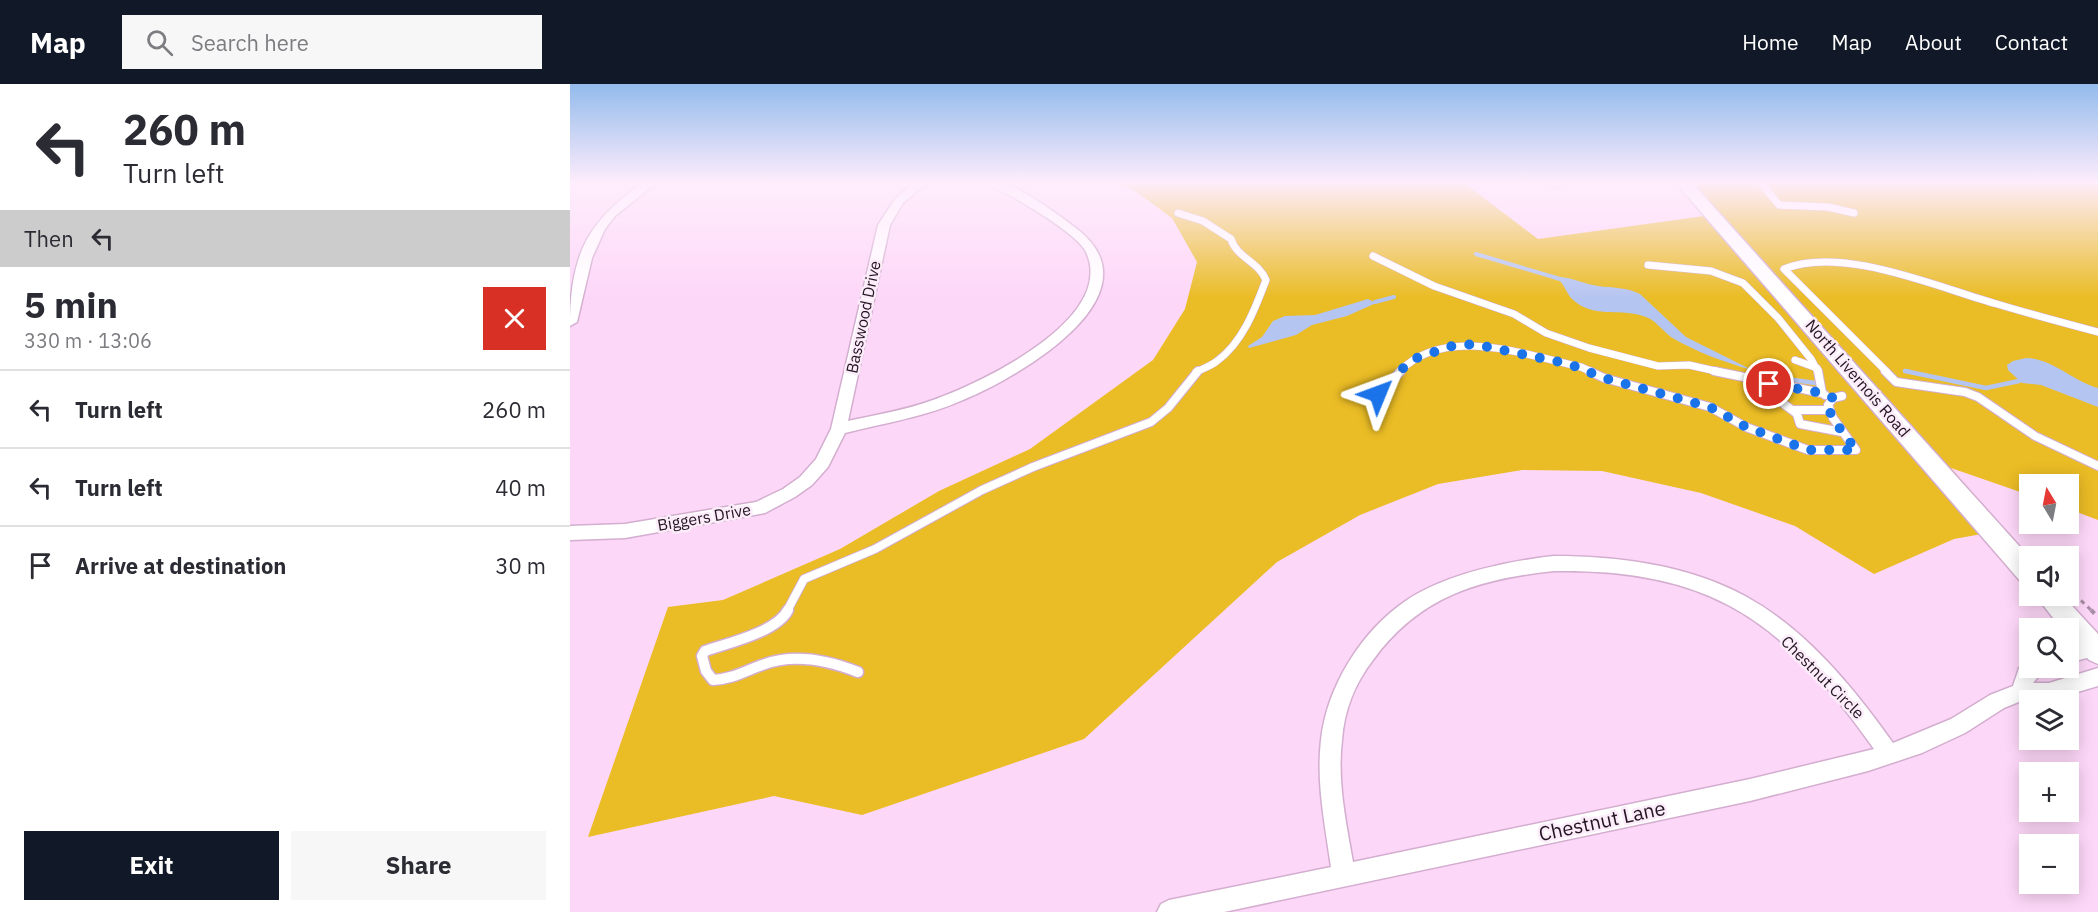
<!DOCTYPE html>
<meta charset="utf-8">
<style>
:root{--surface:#fff;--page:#f7f7f7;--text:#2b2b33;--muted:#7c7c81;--line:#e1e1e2;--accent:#111827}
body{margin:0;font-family:"IBM Plex Sans",sans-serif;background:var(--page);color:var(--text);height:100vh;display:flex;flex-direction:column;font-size:22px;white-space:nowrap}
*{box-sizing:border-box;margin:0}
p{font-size:20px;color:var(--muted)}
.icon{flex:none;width:33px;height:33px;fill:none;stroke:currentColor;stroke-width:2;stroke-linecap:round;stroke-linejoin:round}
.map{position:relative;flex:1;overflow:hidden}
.sheet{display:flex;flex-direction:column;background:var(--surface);width:570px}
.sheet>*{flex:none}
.banner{background:#fff;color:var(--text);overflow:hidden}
.needle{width:39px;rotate:350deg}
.fabs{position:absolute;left:1449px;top:390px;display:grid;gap:12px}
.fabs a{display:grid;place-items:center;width:60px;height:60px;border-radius:0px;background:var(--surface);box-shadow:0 3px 15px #0003;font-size:30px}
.pin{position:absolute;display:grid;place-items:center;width:51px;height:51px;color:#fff;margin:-26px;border:3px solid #fff;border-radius:50%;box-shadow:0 2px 6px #0007}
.me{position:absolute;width:66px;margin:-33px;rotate:46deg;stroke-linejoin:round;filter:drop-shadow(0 0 4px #0008)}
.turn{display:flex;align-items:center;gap:21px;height:126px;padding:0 24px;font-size:27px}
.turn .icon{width:78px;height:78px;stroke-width:2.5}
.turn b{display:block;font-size:42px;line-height:51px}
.then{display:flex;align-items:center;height:57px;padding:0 24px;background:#0003;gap:12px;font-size:22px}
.round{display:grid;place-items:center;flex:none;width:63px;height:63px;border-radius:0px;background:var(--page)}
.head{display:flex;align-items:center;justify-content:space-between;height:102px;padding:0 24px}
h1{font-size:36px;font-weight:700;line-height:45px}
.cta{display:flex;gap:12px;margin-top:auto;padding:12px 24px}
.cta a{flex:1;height:69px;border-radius:0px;background:var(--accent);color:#fff;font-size:24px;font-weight:700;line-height:69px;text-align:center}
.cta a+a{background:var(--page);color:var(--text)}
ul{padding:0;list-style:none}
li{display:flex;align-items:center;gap:18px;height:78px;padding:0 24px;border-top:2px solid var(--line)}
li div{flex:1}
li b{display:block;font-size:22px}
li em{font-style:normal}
header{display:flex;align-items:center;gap:36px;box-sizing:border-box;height:84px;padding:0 30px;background:var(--accent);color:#fff}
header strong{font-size:28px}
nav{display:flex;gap:33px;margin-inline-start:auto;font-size:21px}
.search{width:420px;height:54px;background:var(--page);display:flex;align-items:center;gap:15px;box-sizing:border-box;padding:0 21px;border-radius:0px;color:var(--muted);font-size:22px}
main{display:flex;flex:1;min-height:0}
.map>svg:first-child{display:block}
</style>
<header>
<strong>Map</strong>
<div class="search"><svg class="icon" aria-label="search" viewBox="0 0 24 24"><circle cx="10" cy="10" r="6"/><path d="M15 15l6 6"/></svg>Search here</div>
<nav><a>Home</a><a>Map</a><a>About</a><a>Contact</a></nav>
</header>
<main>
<section class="sheet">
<div class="banner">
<div class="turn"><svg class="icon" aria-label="left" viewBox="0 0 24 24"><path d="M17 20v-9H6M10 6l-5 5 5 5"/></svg><div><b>260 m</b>Turn left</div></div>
<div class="then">Then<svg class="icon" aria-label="left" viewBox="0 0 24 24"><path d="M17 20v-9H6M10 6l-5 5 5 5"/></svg></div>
</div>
<div class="head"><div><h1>5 min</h1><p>330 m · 13:06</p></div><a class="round" style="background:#d93025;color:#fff"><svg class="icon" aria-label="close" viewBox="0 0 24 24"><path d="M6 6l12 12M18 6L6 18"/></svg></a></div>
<ul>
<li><svg class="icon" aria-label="left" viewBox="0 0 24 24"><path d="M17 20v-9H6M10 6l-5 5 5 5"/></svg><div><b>Turn left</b></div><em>260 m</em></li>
<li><svg class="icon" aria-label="left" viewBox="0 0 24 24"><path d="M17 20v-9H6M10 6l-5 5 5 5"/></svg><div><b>Turn left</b></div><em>40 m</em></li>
<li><svg class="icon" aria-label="arrive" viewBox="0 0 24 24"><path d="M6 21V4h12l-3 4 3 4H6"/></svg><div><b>Arrive at destination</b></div><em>30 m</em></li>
</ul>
<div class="cta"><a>Exit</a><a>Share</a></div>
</section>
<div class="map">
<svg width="1528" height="828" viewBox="0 0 1528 828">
<rect width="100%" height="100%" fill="#fdd7f8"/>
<path fill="#eabc25" d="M550,99H894L968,155L1149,130L1121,99H1528V436L1499,425L1498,400H1460L1459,411L1381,384L1434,446L1384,455L1304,490L1225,442L1131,409L1032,387L952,386L868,400L790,431L707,478L514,655L292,731L204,712L18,753L98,523L153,516L270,465L369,407L460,365L583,276L615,225L627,178L602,134L565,107Z"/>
<path fill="#b5c5f1" d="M990,193C1003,194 1015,200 1028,202C1043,204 1056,203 1070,210L1116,253L1182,286C1154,278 1126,268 1101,253C1093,247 1085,236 1076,233C1052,223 1024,236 1002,215C997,210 995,202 989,196Z
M798,215L806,219L777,232L742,241L726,251L679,264L678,262L692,253L703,237L715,232L745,231Z
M1456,274C1482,274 1503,297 1528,304V323L1471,301L1452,299L1438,286L1437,281L1443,277Z"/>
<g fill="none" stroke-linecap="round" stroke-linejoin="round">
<path stroke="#b5c5f1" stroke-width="4" d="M906,170L990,195
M805,218L824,213
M1182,286L1189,288
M1335,287L1341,288"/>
<path stroke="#b5c5f1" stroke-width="4.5" d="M1185,287L1203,293L1245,299
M1335,287L1416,304L1449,297"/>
<g stroke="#d3aecf" stroke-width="8">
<path id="lane-far2" d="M1191,99L1209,121L1258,123L1284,129
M608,129L633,137L661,155C666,173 689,178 696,196C685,225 673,258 647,277C641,282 632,285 626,288
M803,172L864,202L944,230L976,249L1019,264L1088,282L1119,281L1150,288
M1078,181L1141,187L1173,199L1208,234L1241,275L1248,288
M1225,276L1247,284
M829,288C875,240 955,271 1011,283L1022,288
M1317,288L1214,185C1272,161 1369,204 1427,220C1460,230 1494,239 1528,248"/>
</g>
<g stroke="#d3aecf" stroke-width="10">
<path id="lane-far1" d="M1019,287L1034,294L1140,323L1176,343L1238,366H1286L1263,334L1258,321L1263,314L1272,312
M1144,287L1252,309
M1248,287L1252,309L1255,311
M1315,287L1326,298L1395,308L1408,313L1465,352L1528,382
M1184,298L1222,326H1259
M809,310L831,287
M1222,326L1227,330L1230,340L1272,348
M217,527L234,495L305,465L412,406L463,383L581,338L598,324L628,287"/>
</g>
<g stroke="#d3aecf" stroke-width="13">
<path id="lane" d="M218,526C207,548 158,559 135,567L132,572L136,587L143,596C162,595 175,587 192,581C223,569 258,576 288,588"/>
</g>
<g stroke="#d3aecf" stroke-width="3">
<path id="street" d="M73,99H86L45,132L35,145L22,174L7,238L0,242C0,173 16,138 73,99Z
M344,99H357L333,119L320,141L278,337C306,331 336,326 363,316C411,299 547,235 516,168C508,151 460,123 443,113C435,109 425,105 421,99C425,99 430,98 434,99C451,104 492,133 507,145C592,211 447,294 393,316C355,333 314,339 275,349L258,383L242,401L225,413L195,429L55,454L0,456V442L55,440L186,418L213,405L230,393L246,375L261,345L308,141L325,115Z
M981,99H991L992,100L986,103L982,102Z
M984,472C1048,472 1118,481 1175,512C1236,545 1284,604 1323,659L1381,635L1420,611L1443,602L1449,584L1460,577V584H1475L1463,599H1479L1528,584V602L1481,616L1451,617L1434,624L1395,649L1352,669L1298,687L1180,717L654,828H587L591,820L599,816L761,783C755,741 746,698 751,656C757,602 792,546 837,516C876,490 938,477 984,472ZM984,487C1043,486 1106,493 1158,521C1218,552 1266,611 1304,665L1180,695L783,778C776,738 767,697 772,656C774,627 785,599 803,576C850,512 909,495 984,487Z
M1528,555V571L1498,579V562Z"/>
</g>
<g stroke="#d3aecf" stroke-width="3">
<path id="secondary" d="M1106,99H1122L1460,474V501L1451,498Z
M1466,512H1493L1528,550V580L1519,576L1498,553V544H1491Z"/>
</g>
<path stroke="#aa8ea7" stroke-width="3" stroke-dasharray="4.5 4.5" stroke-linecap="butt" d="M1498,504L1522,527"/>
<path stroke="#aa8ea7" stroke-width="4" stroke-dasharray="5 5" stroke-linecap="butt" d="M1521,526L1528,533"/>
<use href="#lane-far2" stroke="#fff" stroke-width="7"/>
<use href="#lane-far1" stroke="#fff" stroke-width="8"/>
<use href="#lane" stroke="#fff" stroke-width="10"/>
<use href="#street" fill="#fff" fill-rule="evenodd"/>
<use href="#secondary" fill="#fff" fill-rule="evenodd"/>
</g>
<linearGradient id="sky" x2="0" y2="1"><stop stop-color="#93bbec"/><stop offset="0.46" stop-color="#feedfc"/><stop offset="1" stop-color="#feedfc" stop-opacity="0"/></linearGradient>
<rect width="1528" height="214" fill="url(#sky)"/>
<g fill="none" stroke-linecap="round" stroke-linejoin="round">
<path stroke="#1a73e8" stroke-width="10" stroke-dasharray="0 18" d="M808,310L841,276L882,262L904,260L999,280L1034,294L1140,323L1176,343L1238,366H1286L1262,334L1258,321L1263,314L1252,309L1199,300"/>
</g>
<g text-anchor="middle" stroke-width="5" stroke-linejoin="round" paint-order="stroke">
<g font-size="16" fill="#221521" stroke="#fcecfa">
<text transform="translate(293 233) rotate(-78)" y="6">Basswood Drive</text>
<text transform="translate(1288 294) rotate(49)" y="6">North Livernois Road</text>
<text transform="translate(134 433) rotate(-10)" y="6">Biggers Drive</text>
<text transform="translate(1253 593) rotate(45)" y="6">Chestnut Circle</text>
</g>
<g font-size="20" fill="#221521" stroke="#fcecfa">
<text transform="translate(1032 737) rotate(-12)" y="7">Chestnut Lane</text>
</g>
</g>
</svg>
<div class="fabs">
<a><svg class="needle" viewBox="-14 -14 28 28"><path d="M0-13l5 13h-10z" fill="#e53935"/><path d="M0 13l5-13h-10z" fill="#7c7c81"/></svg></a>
<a><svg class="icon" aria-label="sound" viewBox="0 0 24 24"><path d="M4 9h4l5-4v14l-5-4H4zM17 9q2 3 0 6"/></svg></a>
<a><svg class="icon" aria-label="search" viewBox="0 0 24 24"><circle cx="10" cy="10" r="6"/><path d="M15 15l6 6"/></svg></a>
<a><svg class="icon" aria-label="layers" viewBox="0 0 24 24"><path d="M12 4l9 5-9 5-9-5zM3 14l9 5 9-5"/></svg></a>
<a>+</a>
<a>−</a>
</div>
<div class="pin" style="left:1199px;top:300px;background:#d93025"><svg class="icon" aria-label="arrive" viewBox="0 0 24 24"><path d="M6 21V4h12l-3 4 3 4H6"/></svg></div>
<svg class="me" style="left:808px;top:310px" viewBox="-20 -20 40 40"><path d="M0-17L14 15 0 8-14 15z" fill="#1a73e8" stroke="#fff" stroke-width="4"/></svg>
</div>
</main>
